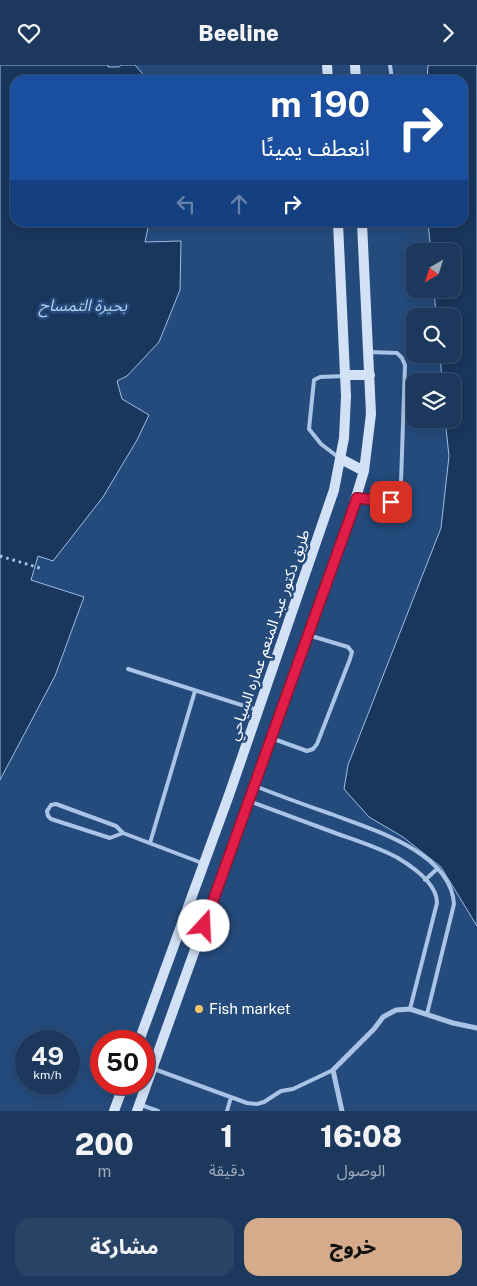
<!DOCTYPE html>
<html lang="ar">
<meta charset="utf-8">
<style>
:root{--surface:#1c385d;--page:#294366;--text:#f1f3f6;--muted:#a0acbc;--line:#3a5272;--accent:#d6ab8b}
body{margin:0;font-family:"Public Sans","Noto Sans Arabic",sans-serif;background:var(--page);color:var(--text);direction:rtl;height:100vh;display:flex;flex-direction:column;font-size:19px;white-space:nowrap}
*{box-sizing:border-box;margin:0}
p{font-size:16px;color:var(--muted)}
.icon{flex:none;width:28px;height:28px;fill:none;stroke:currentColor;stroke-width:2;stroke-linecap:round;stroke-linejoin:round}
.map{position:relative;height:1046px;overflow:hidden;direction:ltr}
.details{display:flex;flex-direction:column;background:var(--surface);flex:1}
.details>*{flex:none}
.hud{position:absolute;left:10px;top:10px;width:458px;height:152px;border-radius:15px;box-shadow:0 2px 12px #0003,0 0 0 1px var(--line);direction:rtl;background:#1a4fa0;color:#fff;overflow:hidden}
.needle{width:32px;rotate:219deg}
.controls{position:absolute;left:406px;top:178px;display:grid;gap:10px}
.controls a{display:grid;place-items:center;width:55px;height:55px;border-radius:10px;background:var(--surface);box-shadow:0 2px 12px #0003,0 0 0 1px var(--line);font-size:25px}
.speed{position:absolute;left:15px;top:965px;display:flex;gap:10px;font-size:25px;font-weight:700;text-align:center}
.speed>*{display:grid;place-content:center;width:65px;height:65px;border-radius:50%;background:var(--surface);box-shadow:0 2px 12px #0003,0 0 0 1px var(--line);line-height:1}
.speed small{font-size:12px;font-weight:400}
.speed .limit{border:8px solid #d22;background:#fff;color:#111}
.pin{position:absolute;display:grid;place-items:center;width:42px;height:42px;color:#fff;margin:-21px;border-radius:10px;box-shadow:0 2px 8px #0006}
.me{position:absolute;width:55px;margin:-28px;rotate:20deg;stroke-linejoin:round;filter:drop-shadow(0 0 4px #0008)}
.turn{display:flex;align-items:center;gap:18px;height:105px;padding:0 15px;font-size:22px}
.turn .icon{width:65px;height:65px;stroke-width:2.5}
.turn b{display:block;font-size:35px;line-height:42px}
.lanes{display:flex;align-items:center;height:48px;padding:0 15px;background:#0003;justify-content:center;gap:25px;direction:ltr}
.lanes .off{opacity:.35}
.eta{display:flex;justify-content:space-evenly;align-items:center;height:85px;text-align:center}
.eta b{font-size:30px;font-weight:800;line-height:35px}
.action{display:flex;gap:10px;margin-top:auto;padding:10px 15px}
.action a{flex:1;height:58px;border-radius:15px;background:var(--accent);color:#111;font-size:20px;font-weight:800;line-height:58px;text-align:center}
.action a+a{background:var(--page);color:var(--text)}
header{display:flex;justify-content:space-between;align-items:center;height:65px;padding:0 15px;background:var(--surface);font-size:22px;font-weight:800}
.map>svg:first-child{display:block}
</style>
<header><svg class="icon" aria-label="forward" viewBox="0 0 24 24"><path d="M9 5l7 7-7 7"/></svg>Beeline<svg class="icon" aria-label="heart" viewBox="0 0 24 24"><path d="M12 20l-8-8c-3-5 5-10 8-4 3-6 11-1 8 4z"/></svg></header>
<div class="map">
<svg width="477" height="1046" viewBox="0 0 477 1046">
<rect width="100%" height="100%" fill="#254b7c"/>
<path fill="#19365c" stroke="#9dbfe6" d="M0,0H108V2H119L121,0H135L148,15H15V158H149L145,177L181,176L180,225L159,277L127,311L117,316L122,334L149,350L137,375L103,432L53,496L38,491L31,515L84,532L55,611L0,715Z
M428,0H477V861L441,802L403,772L369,752L344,724L348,700L441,463L449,391L445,354H452V316H442L440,289H452V251H436L434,224H452V186H431L428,158H462V15H427Z"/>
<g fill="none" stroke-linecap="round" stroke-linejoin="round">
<path stroke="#a9c4e5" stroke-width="3" stroke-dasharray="2.5 4" stroke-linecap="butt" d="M0,491L43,504"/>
<path stroke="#a9c4e5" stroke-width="4" d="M390,0L392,15
M338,392L321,379L309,364L314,315L320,312L344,311
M357,433L391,437L397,432L401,417L405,300L402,293L397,288L369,287
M128,604L257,645
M271,673L307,686L313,684L317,679L350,594L352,587L348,582L308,570
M255,721C280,731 305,740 331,749C371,764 451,787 454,839L427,949
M249,736C278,747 308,758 338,769C358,776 380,783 398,793C413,802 437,819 437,838L410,944
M56,739L116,761L123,768L110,773L51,754L48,751L47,746L51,740Z
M123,768L202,798
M150,778L195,626
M425,815L437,804
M154,1004L247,1038L257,1039L264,1037L281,1026L293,1024L333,1005
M141,1040L158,1046
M227,1046L231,1032"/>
<path stroke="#a9c4e5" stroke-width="5" d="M342,1046L333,1005L374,964L383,952L396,945L410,944L453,958L477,963"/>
<path stroke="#d2e1f5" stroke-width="10" d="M327,0L328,15
M355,0L356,15
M346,310H370
M341,394L364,406
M139,976L229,730L334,425L344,373L346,331L338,158
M114,1046L124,1019
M137,1046L348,459L364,406L371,349L362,158"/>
</g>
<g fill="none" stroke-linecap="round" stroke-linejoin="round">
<g stroke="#92132f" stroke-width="12">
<path id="route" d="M204,861L357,433L391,437"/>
</g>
<use href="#route" stroke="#e11d48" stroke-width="9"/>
</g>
<circle fill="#efc86d" stroke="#254b7c" stroke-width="2" cx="199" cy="944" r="5"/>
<g text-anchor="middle" stroke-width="5" stroke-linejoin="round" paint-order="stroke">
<g font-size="15" fill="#fff" stroke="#254b7c">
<text transform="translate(269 570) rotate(-71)" y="5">طريق دكتور عبد المنعم عماره السياحي</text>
</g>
<g font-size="15" fill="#fff" stroke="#254b7c" text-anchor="start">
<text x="209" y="949">Fish market</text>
</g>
<g font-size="16" font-style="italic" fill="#b4ceed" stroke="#254b7c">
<text x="83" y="246">بحيرة التمساح</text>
</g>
</g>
</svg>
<div class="controls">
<a><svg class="needle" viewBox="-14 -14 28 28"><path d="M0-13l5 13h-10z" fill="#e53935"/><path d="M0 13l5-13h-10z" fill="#a0acbc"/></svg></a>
<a><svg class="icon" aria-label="search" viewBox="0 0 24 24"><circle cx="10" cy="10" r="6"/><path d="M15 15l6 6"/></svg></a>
<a><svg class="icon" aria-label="layers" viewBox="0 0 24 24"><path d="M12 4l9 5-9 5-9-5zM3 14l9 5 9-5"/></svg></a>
</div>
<div class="speed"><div>49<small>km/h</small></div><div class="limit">50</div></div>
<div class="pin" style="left:391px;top:437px;background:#d93025"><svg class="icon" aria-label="arrive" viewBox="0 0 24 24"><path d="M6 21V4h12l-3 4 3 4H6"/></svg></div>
<svg class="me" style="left:204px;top:861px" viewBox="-20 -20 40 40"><circle r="19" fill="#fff"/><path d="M0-13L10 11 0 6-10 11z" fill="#e11d48"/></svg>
<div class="hud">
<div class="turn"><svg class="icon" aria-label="right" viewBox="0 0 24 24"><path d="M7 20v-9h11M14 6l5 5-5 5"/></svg><div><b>190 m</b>انعطف يمينًا</div></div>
<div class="lanes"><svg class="icon off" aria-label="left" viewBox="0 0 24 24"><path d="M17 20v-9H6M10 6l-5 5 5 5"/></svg><svg class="icon off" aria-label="ahead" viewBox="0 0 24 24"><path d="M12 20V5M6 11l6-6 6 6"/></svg><svg class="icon" aria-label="right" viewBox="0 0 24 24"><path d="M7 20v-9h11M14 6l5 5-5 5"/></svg></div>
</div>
</div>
<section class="details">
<div class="eta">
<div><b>16:08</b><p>الوصول</p></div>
<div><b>1</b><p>دقيقة</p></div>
<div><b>200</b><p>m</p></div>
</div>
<div class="action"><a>خروج</a><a>مشاركة</a></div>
</section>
